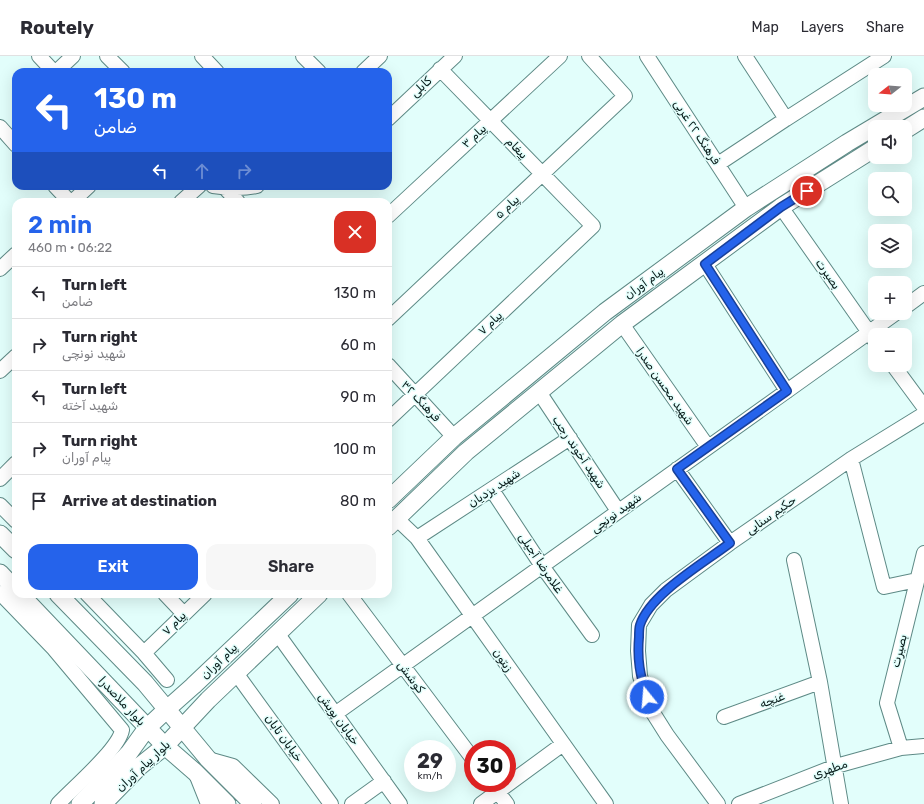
<!DOCTYPE html>
<meta charset="utf-8">
<style>
:root{--surface:#fff;--page:#f7f7f7;--text:#2b2b33;--muted:#7c7c81;--line:#e1e1e2;--accent:#2563eb}
body{margin:0;font-family:Rubik,"Noto Naskh Arabic",sans-serif;background:var(--page);color:var(--text);height:100vh;display:flex;flex-direction:column;font-size:15px;white-space:nowrap}
*{box-sizing:border-box;margin:0}
p{font-size:13px;color:var(--muted)}
.icon{flex:none;width:22px;height:22px;fill:none;stroke:currentColor;stroke-width:2;stroke-linecap:round;stroke-linejoin:round}
.map{position:relative;flex:1;overflow:hidden}
.sheet{position:absolute;left:12px;top:142px;width:380px;height:400px;display:flex;flex-direction:column;background:var(--surface);border-radius:12px;box-shadow:0 4px 16px #0002}
.sheet>*{flex:none}
.banner{position:absolute;left:12px;top:12px;width:380px;height:122px;border-radius:12px;box-shadow:0 4px 16px #0002;background:#2563eb;color:#fff;overflow:hidden}
.needle{width:26px;rotate:253deg}
.controls{position:absolute;left:868px;top:12px;display:grid;gap:8px}
.controls a{display:grid;place-items:center;width:44px;height:44px;border-radius:8px;background:var(--surface);box-shadow:0 4px 16px #0002;font-size:20px}
.speed{position:absolute;left:404px;top:684px;display:flex;gap:8px;font-size:20px;font-weight:700;text-align:center}
.speed>*{display:grid;place-content:center;width:52px;height:52px;border-radius:50%;background:var(--surface);box-shadow:0 4px 16px #0002;line-height:1}
.speed small{font-size:10px;font-weight:400}
.speed .limit{border:6px solid #d22;background:#fff;color:#111}
.pin{position:absolute;display:grid;place-items:center;width:34px;height:34px;color:#fff;margin:-17px;border:2px solid #fff;border-radius:50%;box-shadow:0 1px 4px #0007}
.me{position:absolute;width:44px;margin:-22px;rotate:343deg;stroke-linejoin:round;filter:drop-shadow(0 0 3px #0008)}
.turn{display:flex;align-items:center;gap:14px;height:84px;padding:0 16px;font-size:18px}
.turn .icon{width:52px;height:52px;stroke-width:2.5}
.turn b{display:block;font-size:28px;line-height:34px}
.lanes{display:flex;align-items:center;height:38px;padding:0 16px;background:#0003;justify-content:center;gap:20px;direction:ltr}
.lanes .off{opacity:.35}
.round{display:grid;place-items:center;flex:none;width:42px;height:42px;border-radius:12px;background:var(--page)}
.overview{display:flex;align-items:center;justify-content:space-between;height:68px;padding:0 16px}
h1{font-size:24px;font-weight:600;line-height:30px;color:var(--accent)}
.action{display:flex;gap:8px;margin-top:auto;padding:8px 16px}
.action a{flex:1;height:46px;border-radius:12px;background:var(--accent);color:#fff;font-size:16px;font-weight:600;line-height:46px;text-align:center}
.action a+a{background:var(--page);color:var(--text)}
ul{padding:0;list-style:none}
li{display:flex;align-items:center;gap:12px;height:52px;padding:0 16px;border-top:1px solid var(--line)}
li div{flex:1}
li b{display:block;font-size:15px}
li em{font-style:normal}
header{display:flex;align-items:center;gap:24px;box-sizing:border-box;height:56px;padding:0 20px;background:var(--surface);border-bottom:1px solid var(--line)}
header strong{font-size:19px}
nav{display:flex;gap:22px;margin-inline-start:auto;font-size:14px}
.map>svg:first-child{display:block}
</style>
<header>
<strong>Routely</strong>
<nav><a>Map</a><a>Layers</a><a>Share</a></nav>
</header>
<div class="map">
<svg width="924" height="748" viewBox="0 0 924 748">
<rect width="100%" height="100%" fill="#e2fefb"/>
<g fill="none" stroke-linecap="round" stroke-linejoin="round">
<g stroke="#5e8a86" stroke-width="16">
<path id="minor" d="M39,0L54,16
M107,0L123,16
M202,0L217,16
M303,0L319,16
M647,0L746,152
M56,16L73,0
M363,16L380,0
M388,63L455,0
M786,63L884,0
M0,71L16,89
M718,108L786,63L745,0
M55,130L70,146
M213,130C227,132 243,133 257,130
M225,132L238,146
M72,146L89,130
M181,146L199,130
M781,151L875,285
M388,160L560,0
M705,208L787,335
M0,213L16,198
M905,251L924,237
M388,263L625,40L589,0
M622,268L708,391
M388,309L454,381
M893,309L924,351
M0,315L16,300
M539,336L618,455
M388,364L593,170L440,13
M851,403L884,531L917,524
M677,413L730,487
M0,423L16,407
M492,434L542,510L592,579
M0,449L16,465
M397,463L417,482L606,748
M417,482L570,382
M794,504L820,626L841,748
M0,537L54,593L122,674C119,693 73,732 58,748
M87,538L144,597L167,624
M165,538L184,558
M349,538L473,703
M277,577L400,748
M144,597L205,538
M236,617L331,748
M335,658L896,257
M724,661L820,626
M901,692L887,647L924,497
M208,703L233,710L272,748
M196,718L208,748
M491,727L507,748
M352,748L384,725
M481,748L563,688
M718,748L667,679L650,652L640,620L638,595L639,569L651,549L666,534L730,487L851,403L924,358
M739,748L836,710L901,692L924,690"/>
</g>
<g stroke="#5e8a86" stroke-width="19">
<path id="major" d="M905,74L924,62
M388,444L454,381L605,256L746,152L847,87L924,41
M388,471L466,396L622,268L781,151L875,92
M0,478L16,494
M0,517L16,534
M20,538L165,690L195,716L227,748
M58,538L145,627L208,703L253,748
M80,748L129,697L147,672L166,654L193,630L290,538
M103,748L140,710L165,690L208,644L319,538"/>
</g>
<use href="#minor" stroke="#fff" stroke-width="14"/>
<use href="#major" stroke="#fff" stroke-width="17"/>
</g>
<g fill="none" stroke-linecap="round" stroke-linejoin="round">
<g stroke="#184099" stroke-width="10">
<path id="route" d="M647,641C640,619 637,604 639,581C639,577 639,572 640,569C650,538 704,507 730,487L677,413L787,335L705,208L781,151L807,135"/>
</g>
<use href="#route" stroke="#2563eb" stroke-width="7"/>
</g>
<g text-anchor="middle" stroke-width="3" stroke-linejoin="round" paint-order="stroke">
<g font-size="12" fill="#071918" stroke="#e2fefb">
<text transform="translate(421 31) rotate(-43)" y="4">کابلی</text>
<text transform="translate(697 76) rotate(57)" y="4">فرهنگ ۲۲ غربی</text>
<text transform="translate(474 80) rotate(-43)" y="4">پیام ۳</text>
<text transform="translate(517 92) rotate(46)" y="4">پیغام</text>
<text transform="translate(507 151) rotate(-43)" y="4">پیام ۵</text>
<text transform="translate(828 218) rotate(55)" y="4">بصیرت</text>
<text transform="translate(644 227) rotate(-36)" y="4">پیام آوران</text>
<text transform="translate(490 267) rotate(-43)" y="4">پیام ۷</text>
<text transform="translate(665 330) rotate(55)" y="4">شهید محسن صدرا</text>
<text transform="translate(421 345) rotate(47)" y="4">فرهنگ ۳۲</text>
<text transform="translate(579 396) rotate(56)" y="4">شهید آخوند رجب</text>
<text transform="translate(494 432) rotate(-33)" y="4">شهید یزدیان</text>
<text transform="translate(616 457) rotate(-36)" y="4">شهید نونچی</text>
<text transform="translate(771 459) rotate(-35)" y="4">حکیم سنایی</text>
<text transform="translate(541 507) rotate(56)" y="4">غلامرضا آجیلی</text>
<text transform="translate(174 567) rotate(-44)" y="4">پیام ۷</text>
<text transform="translate(899 595) rotate(-76)" y="4">بصیرت</text>
<text transform="translate(503 604) rotate(55)" y="4">زیتون</text>
<text transform="translate(219 605) rotate(-44)" y="4">پیام آوران</text>
<text transform="translate(411 621) rotate(53)" y="4">کوشش</text>
<text transform="translate(772 644) rotate(-20)" y="4">غنچه</text>
<text transform="translate(122 645) rotate(47)" y="4">بلوار ملاصدرا</text>
<text transform="translate(339 663) rotate(54)" y="4">خیابان پویش</text>
<text transform="translate(284 682) rotate(54)" y="4">خیابان تابان</text>
<text transform="translate(143 710) rotate(-43)" y="4">بلوار پیام آوران</text>
<text transform="translate(830 713) rotate(-19)" y="4">مطهری</text>
</g>
</g>
</svg>
<div class="controls">
<a><svg class="needle" viewBox="-14 -14 28 28"><path d="M0-13l5 13h-10z" fill="#e53935"/><path d="M0 13l5-13h-10z" fill="#7c7c81"/></svg></a>
<a><svg class="icon" aria-label="sound" viewBox="0 0 24 24"><path d="M4 9h4l5-4v14l-5-4H4zM17 9q2 3 0 6"/></svg></a>
<a><svg class="icon" aria-label="search" viewBox="0 0 24 24"><circle cx="10" cy="10" r="6"/><path d="M15 15l6 6"/></svg></a>
<a><svg class="icon" aria-label="layers" viewBox="0 0 24 24"><path d="M12 4l9 5-9 5-9-5zM3 14l9 5 9-5"/></svg></a>
<a>+</a>
<a>−</a>
</div>
<div class="speed"><div>29<small>km/h</small></div><div class="limit">30</div></div>
<div class="pin" style="left:807px;top:135px;background:#d93025"><svg class="icon" aria-label="arrive" viewBox="0 0 24 24"><path d="M6 21V4h12l-3 4 3 4H6"/></svg></div>
<svg class="me" style="left:647px;top:641px" viewBox="-20 -20 40 40"><circle r="17" fill="#2563eb" stroke="#fff" stroke-width="3"/><path d="M0-11L8 9 0 5-8 9z" fill="#fff"/></svg>
<div class="banner">
<div class="turn"><svg class="icon" aria-label="left" viewBox="0 0 24 24"><path d="M17 20v-9H6M10 6l-5 5 5 5"/></svg><div><b>130 m</b>ضامن</div></div>
<div class="lanes"><svg class="icon" aria-label="left" viewBox="0 0 24 24"><path d="M17 20v-9H6M10 6l-5 5 5 5"/></svg><svg class="icon off" aria-label="ahead" viewBox="0 0 24 24"><path d="M12 20V5M6 11l6-6 6 6"/></svg><svg class="icon off" aria-label="right" viewBox="0 0 24 24"><path d="M7 20v-9h11M14 6l5 5-5 5"/></svg></div>
</div>
<section class="sheet">
<div class="overview"><div><h1>2 min</h1><p>460 m · 06:22</p></div><a class="round" style="background:#d93025;color:#fff"><svg class="icon" aria-label="close" viewBox="0 0 24 24"><path d="M6 6l12 12M18 6L6 18"/></svg></a></div>
<ul>
<li><svg class="icon" aria-label="left" viewBox="0 0 24 24"><path d="M17 20v-9H6M10 6l-5 5 5 5"/></svg><div><b>Turn left</b><p>ضامن</p></div><em>130 m</em></li>
<li><svg class="icon" aria-label="right" viewBox="0 0 24 24"><path d="M7 20v-9h11M14 6l5 5-5 5"/></svg><div><b>Turn right</b><p>شهید نونچی</p></div><em>60 m</em></li>
<li><svg class="icon" aria-label="left" viewBox="0 0 24 24"><path d="M17 20v-9H6M10 6l-5 5 5 5"/></svg><div><b>Turn left</b><p>شهید آخته</p></div><em>90 m</em></li>
<li><svg class="icon" aria-label="right" viewBox="0 0 24 24"><path d="M7 20v-9h11M14 6l5 5-5 5"/></svg><div><b>Turn right</b><p>پیام آوران</p></div><em>100 m</em></li>
<li><svg class="icon" aria-label="arrive" viewBox="0 0 24 24"><path d="M6 21V4h12l-3 4 3 4H6"/></svg><div><b>Arrive at destination</b></div><em>80 m</em></li>
</ul>
<div class="action"><a>Exit</a><a>Share</a></div>
</section>
</div>
